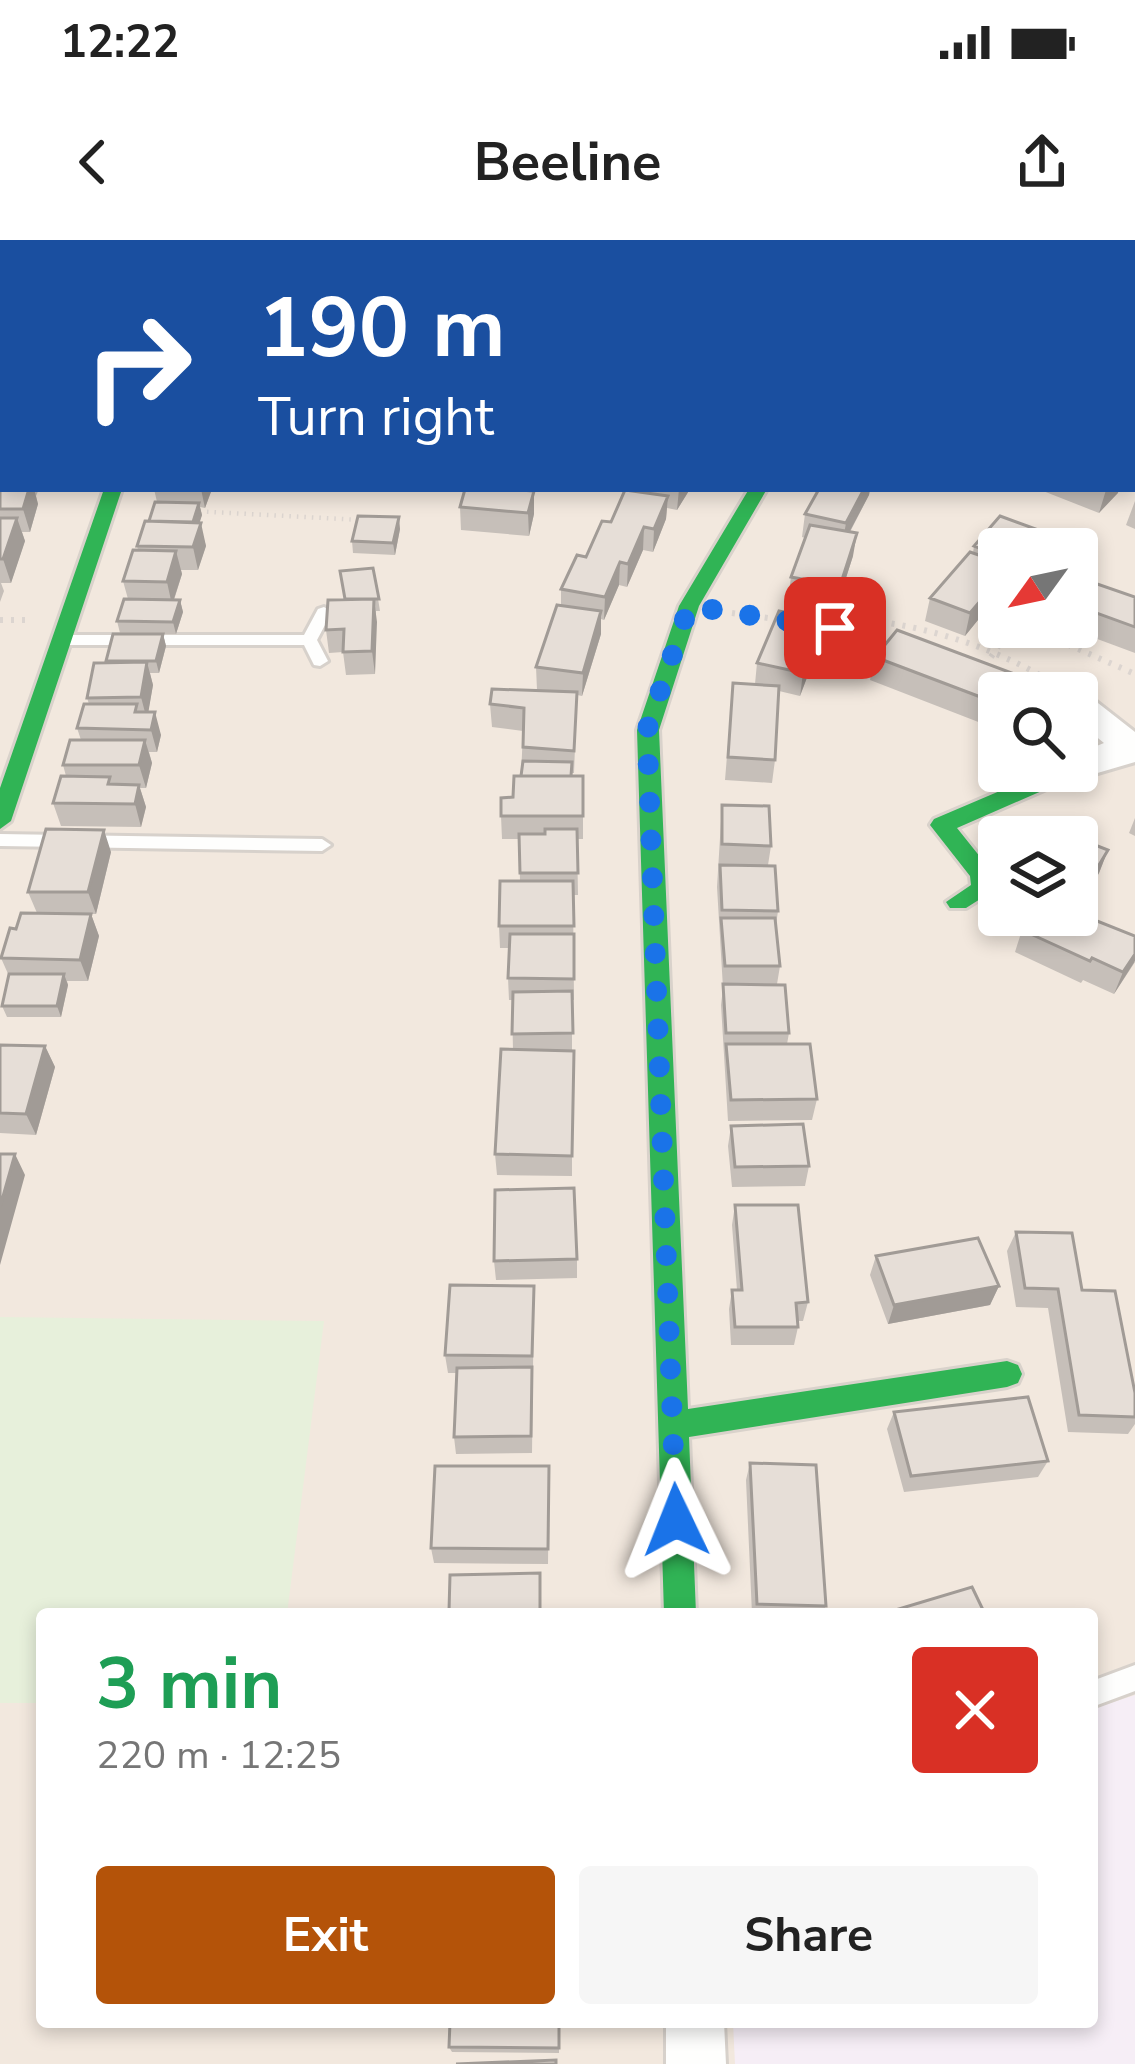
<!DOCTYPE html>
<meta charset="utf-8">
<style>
:root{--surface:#fff;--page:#f6f6f6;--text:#222;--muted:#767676;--accent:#b45309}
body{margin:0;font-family:"Nunito Sans",sans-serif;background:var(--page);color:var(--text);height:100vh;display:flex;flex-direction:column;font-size:45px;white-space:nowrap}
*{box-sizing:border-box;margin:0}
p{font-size:39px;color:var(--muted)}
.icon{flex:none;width:66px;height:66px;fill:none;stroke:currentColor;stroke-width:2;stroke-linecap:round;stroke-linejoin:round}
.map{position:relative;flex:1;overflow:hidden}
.panel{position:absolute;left:36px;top:1368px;width:1062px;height:420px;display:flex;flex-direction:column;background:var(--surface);border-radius:12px;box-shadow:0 6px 18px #0003}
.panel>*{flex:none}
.guide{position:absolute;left:0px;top:0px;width:1137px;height:252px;box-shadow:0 6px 18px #0003;background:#1a4fa0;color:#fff;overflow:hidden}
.needle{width:78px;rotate:237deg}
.tools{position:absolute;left:978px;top:288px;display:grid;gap:24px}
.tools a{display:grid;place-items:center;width:120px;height:120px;border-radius:12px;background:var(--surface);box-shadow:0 6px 18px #0003;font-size:60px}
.pin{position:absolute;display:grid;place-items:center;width:102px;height:102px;color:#fff;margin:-51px;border-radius:24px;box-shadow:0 6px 18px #0006}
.me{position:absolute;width:132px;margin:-66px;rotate:358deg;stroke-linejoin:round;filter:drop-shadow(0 0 9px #0008)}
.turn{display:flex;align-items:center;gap:42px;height:252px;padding:0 60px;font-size:54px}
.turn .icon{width:156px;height:156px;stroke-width:2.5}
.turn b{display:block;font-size:84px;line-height:102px}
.round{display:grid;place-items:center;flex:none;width:126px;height:126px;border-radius:12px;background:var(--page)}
.head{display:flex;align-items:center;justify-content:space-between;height:204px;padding:0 60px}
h1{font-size:72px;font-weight:700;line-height:90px;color:#1e9e55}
.action{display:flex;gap:24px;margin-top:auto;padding:24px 60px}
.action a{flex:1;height:138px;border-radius:12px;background:var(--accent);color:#fff;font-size:48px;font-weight:700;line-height:138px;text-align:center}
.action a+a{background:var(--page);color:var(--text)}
.status{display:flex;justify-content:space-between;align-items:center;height:84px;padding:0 60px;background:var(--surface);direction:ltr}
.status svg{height:33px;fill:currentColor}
header{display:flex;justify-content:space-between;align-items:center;height:156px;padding:0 60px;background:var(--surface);font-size:54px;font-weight:700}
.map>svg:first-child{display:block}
</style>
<div class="status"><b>12:22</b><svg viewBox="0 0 49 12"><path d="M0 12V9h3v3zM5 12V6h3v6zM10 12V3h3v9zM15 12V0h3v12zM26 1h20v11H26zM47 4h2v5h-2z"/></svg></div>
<header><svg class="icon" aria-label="back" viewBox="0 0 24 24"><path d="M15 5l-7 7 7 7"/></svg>Beeline<svg class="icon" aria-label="share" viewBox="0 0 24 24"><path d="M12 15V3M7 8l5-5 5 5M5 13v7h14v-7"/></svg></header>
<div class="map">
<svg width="1135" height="1824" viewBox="0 0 1135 1824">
<rect width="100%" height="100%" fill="#f9f5f0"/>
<path fill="#f2e8de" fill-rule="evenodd" d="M0,0H1135V1824H0ZM3,3H1134V249H3ZM999,309H1077V387H999ZM999,453H1077V531H999ZM999,597H1077V675H999ZM42,1374H1092V1782H42Z"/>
<path fill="#f6eef6" d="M1135,1455V1824H735L733,1782H1092V1469Z"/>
<path fill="#e7f0db" d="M0,1077L324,1081L287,1374H42V1463H0Z"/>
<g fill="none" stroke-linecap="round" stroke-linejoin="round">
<g stroke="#d7d1cb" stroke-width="6">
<path id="lane" d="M324,367L332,372L317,400L328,421L320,426L314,425L304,405H62L54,400L62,395H304L318,369Z
M0,594L322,599L331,605L322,611L0,606Z
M1135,1425V1451L1092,1467V1441Z"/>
</g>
<g stroke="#d7d1cb" stroke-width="6">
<path id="street" d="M435,0H459V3H435Z
M722,0H746L748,3H724Z
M0,46H3V62H0Z
M1134,183H1135V201H1134Z
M1077,453L1089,456L1135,492V522L1077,539L1065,535L1062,531H1077V514L1104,503L1077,481Z
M666,1782H724L726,1824H666Z"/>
</g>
<g stroke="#d9d2cb" stroke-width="6">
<path id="fast" d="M176,0H192L175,3Z
M104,249H122L11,581L0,589V548Z
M749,249H767L699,366L659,490L688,1169L1007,1121L1018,1125L1022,1134L1018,1143L1007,1147L689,1197L696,1374H664L637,490L679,366Z
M1077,527L1079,531L1076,536L957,588L989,628L996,649L966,668H950L946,662L971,645L970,636L930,585L934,579L1047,531H1077Z"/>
</g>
<path stroke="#dcd5d0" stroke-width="4.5" stroke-dasharray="1.5 6" stroke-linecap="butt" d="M192,271L361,280"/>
<path stroke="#dcd5d0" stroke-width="6" stroke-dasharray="3 8" stroke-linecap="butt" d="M732,373L782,380
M0,380H25
M815,385C834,386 853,380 872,381C934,387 1010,414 1061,448
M1028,387L1135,434
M991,417L1011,387"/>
<use href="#lane" fill="#fefefd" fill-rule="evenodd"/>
<use href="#street" fill="#fefefd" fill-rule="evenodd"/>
<use href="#fast" fill="#30b455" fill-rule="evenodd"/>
</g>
<path fill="#c6bfb9" d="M0,0H44V3H3V36H0Z
M765,0H815L814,3H766Z
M3,175V249H39L36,256L38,264L30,292H22L25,301L11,343H1L4,351L0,362V178Z
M154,249H212L205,268L200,267L202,275L199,283L206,306L198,330H181L182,334L174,360H180L183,372L176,394H163L166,406L159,433H150L153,445L148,472L161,495L157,512H149L152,523L146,548H140L146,567L141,587L61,586L53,563L66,536L63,525L81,500L77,488L89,464L87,458L120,393L117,381L128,359L123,341L138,310L137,306L157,262Z
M465,249L534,274L529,296L461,290L460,267Z
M640,249H690L677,270L667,268L666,279L653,312L643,310L627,347L619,345L604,380L601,379V394L582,456L577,455L574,533H572L571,536L583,576V599H577L578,655H573L574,760H572V936L497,935L495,914L513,810L512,760H509L508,738L510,708H500L499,686L520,641L519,599H502L501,576L513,557L521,536L523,491L492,487L490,464L547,451L537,450L536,427L561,366V349L611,282L640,252Z
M819,249H870L869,255L850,292L853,316L836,369L788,360L791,337L805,298L802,297L805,274Z
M1038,249H1119L1099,273Z
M1135,261V289L1126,285Z
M400,289L395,315L353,313L352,301Z
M1041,291L1036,309H999V354L965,396L925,381L930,358L973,313L974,306Z
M373,328L380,371H376L375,434L346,435L343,412L329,413L326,390L345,359Z
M1077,337L1135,357V413L1065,387H1077Z
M820,403L800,456L779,451L775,520L772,543L725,540L733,443L755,444L757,423Z
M875,417L1041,444L1039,453H999V490L870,440Z
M722,565L771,606L768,625L778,671L776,685L780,726L777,744L789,793L787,804L817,859L812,880L728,881L721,765L723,748L717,647Z
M1135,578V596L1129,593Z
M1077,598L1108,610L1099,633L1082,662L1077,660Z
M111,612L96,674H91L99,696L88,741H67L68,745L61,777H7L2,766L9,736L1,718L16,689L37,673L28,652Z
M1022,690L1135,722L1114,754L1083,740L1081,743L1015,712Z
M0,805L45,806L55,827L36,895L0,893Z
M731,886L809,926L805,946L732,947L728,906Z
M735,965L808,1062L803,1081H798V1087L794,1105H731L729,1069L732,1050H737L732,985Z
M1016,992L1082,1050L1135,1153V1184L1128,1194L1068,1192L1048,1068L1016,1067L1007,1011Z
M876,1016L999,1046L990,1065L888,1084L870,1035Z
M577,1019V1038L496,1040L494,1021Z
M534,1046L532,1213L456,1214L454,1197L456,1133H448L445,1115Z
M894,1172L1048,1221L1038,1237L904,1252L887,1189Z
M750,1223L826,1366L822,1374H752L746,1240Z
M549,1226L548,1324L434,1323L431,1308Z
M559,1782V1813L452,1812L449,1807Z"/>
<path fill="#a19b96" d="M29,249H34L38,264L30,292L23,269Z
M201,249H212L205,268Z
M679,249H690L677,270Z
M864,249H870L869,255L842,306L846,283Z
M1119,249L1118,253L1099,273L1106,250Z
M534,251V274L529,296L528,273Z
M668,256L666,279L653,312L654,289Z
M199,263L202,275L196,294L193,282Z
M399,277L400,289L395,315L393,303Z
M17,278L25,301L11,343L3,319Z
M201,283L206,306L198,330L193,307Z
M644,287L643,310L627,347L628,324Z
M1041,291L1036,309H1026Z
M857,293L853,316L836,369L840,346Z
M176,311L182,334L172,365L167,342Z
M620,322L619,345L604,380L605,357Z
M999,339V354L965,396L970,373Z
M374,359L377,382L375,434L372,411Z
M180,360L183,372L176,394L173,382Z
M601,371V394L582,456L583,433Z
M824,380L820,403L800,456L803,433Z
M163,394L166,406L159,433L156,421Z
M147,422L153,445L147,480L141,457Z
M155,472L161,495L157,512L151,490Z
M145,500L152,523L146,548L139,525Z
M139,545L146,567L141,587L135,564Z
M104,590L111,612L96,674L88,652Z
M1108,610L1099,633L1082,662L1090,640Z
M91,674L99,696L88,741L80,720Z
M1135,714V721L1114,754L1123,732Z
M64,734L68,745L61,777L57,766Z
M45,806L55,827L36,895L26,874Z
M15,914L25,935L0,1025V967Z
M999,1046L990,1065L888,1084L894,1065Z"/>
<path fill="#e6ded7" stroke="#a19b96" stroke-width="3" d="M0,0H38L37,3H3V14H0Z
M51,0H99L98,3H50Z
M211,0H231L230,3H210Z
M390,0H411V3H390Z
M470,0H512V3H469Z
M523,0H568V3H523Z
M569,0H587L586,3H568Z
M654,0H693L694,3H655Z
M1,175H3V197H0Z
M0,208H3V233H0Z
M0,243H3V249H29L23,269H0Z
M465,249H505L534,251L528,273L460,267Z
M819,249H864L846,283L805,274Z
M625,250L668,256L654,289L644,287L628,324L620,322L605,357L561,349L577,315L586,317L602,281L611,282Z
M155,262L199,263L193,282L149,281Z
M358,276L399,277L393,303L352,301Z
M1000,276L1041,291L1026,309H999V315L974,306Z
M0,278H17L3,319H0Z
M145,281L201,283L193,307L137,306Z
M810,285L857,293L840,346L791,337Z
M133,310L176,311L167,342L123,341Z
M970,312L999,322V339L970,373L930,358Z
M373,328L379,359H345L340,331Z
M1077,337L1135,357V387L1077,366Z
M124,359L180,360L173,382L117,381Z
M374,359L372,411L343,412L344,389L326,390L328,360Z
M557,365L601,371L583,433L536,427Z
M779,371L824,380L803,433L757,423Z
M897,390L1041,444L1035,453H999V464L875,417Z
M113,394H163L156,421H106Z
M147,422L141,457L87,458L94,423Z
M733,443L779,446L775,520L728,517Z
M492,449L577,452L574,511L523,507L524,468L490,464Z
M84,464H137L135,472H155L151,490L77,488Z
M70,500H145L139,525H63Z
M523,521L572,522L571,536H521Z
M61,536L110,537L108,544L139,545L135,564L53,563Z
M514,536H583V576H501V558L513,557Z
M722,565L769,566L771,606L722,604Z
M46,589L104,590L88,652H28Z
M545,589H577L578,633H520L519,594H545Z
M1077,598L1108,610L1090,640L1080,636L1077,641Z
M720,625L775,626L778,671L722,670Z
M500,641H573L574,686H499Z
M21,673L91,674L80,720L1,718L10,688L16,689Z
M1077,673L1135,696V714L1123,732L1092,718L1090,721L1022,690L1033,675H1077Z
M721,678H775L780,726H725Z
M510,694H574V739L508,738Z
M9,734H64L57,766H2Z
M723,744L785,745L789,793H726Z
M572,751L573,793L512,794L513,752Z
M726,804H810L817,859L731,860Z
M0,805L45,806L26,874L0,873Z
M501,809L574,811L572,916L495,914Z
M803,884L809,926L735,927L731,886Z
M0,914H15L0,967Z
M574,948L577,1019L494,1021L495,950Z
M735,965H798L808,1062L796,1063L798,1087H735L732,1050H742Z
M1016,992L1072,993L1082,1050L1115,1051L1135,1153V1177L1079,1175L1058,1049L1025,1048Z
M978,998L999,1046L894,1065L876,1016Z
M450,1045L534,1046L532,1116L445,1115Z
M532,1127L531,1196L454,1197L457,1128Z
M1028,1157L1048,1221L911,1236L894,1172Z
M750,1223L816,1225L826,1366L757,1364Z
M435,1226H549L548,1309L431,1308Z
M540,1333V1374H410L411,1372L449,1371L450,1335Z
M972,1347L985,1374H893L892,1371Z
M450,1782H559V1808L449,1807Z
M556,1820V1824H456Z"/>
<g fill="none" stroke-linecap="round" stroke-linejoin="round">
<path stroke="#1a73e8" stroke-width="21" stroke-dasharray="0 37.8" d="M676,1280L647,490L689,366L835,388"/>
</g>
</svg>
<div class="tools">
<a><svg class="needle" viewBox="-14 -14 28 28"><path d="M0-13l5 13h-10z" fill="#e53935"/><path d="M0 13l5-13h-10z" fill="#767676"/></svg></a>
<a><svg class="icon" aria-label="search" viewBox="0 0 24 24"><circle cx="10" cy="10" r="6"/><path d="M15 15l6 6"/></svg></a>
<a><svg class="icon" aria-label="layers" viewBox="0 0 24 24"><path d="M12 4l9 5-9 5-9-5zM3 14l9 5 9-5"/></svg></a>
</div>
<div class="pin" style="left:835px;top:388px;background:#d93025"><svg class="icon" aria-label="arrive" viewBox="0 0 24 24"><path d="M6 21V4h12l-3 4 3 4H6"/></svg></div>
<svg class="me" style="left:676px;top:1280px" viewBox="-20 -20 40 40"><path d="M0-17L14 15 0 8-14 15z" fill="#1a73e8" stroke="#fff" stroke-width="4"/></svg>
<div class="guide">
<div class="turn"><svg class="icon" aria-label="right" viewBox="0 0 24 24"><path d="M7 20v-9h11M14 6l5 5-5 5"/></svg><div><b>190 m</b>Turn right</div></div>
</div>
<section class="panel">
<div class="head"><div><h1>3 min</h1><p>220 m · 12:25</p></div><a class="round" style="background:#d93025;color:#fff"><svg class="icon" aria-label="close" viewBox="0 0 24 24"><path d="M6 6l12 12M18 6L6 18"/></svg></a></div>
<div class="action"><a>Exit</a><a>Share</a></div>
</section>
</div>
